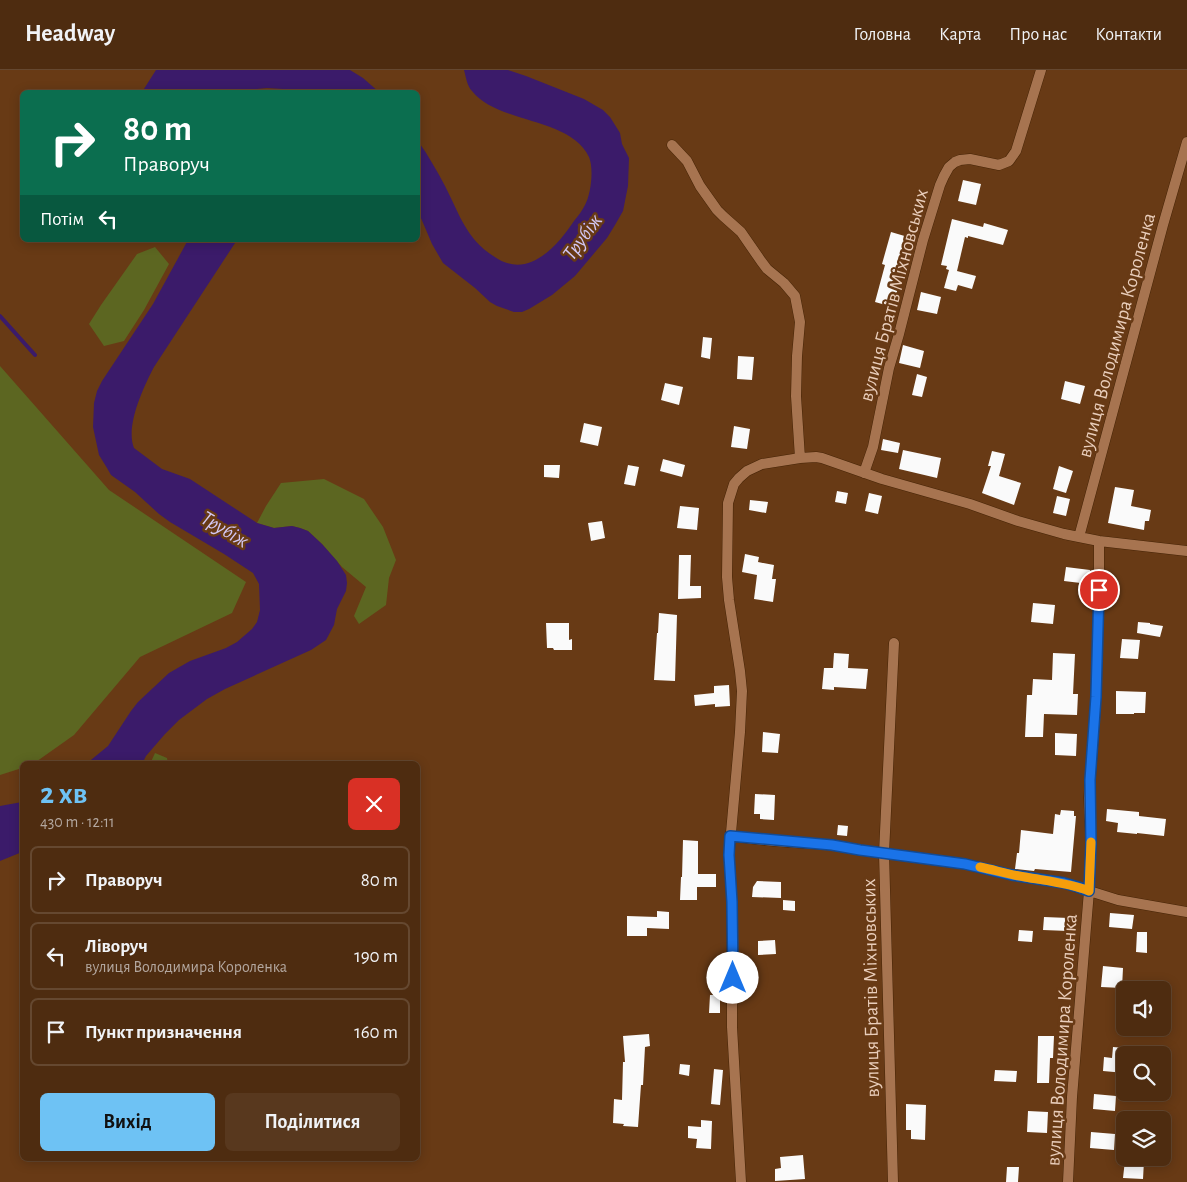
<!DOCTYPE html>
<html lang="uk">
<meta charset="utf-8">
<style>
:root{--surface:#4e2c10;--page:#58381e;--text:#f1f3f6;--muted:#b3a79f;--line:#654830;--accent:#6ec2f4}
body{margin:0;font-family:"Alegreya Sans",sans-serif;background:var(--page);color:var(--text);height:100vh;display:flex;flex-direction:column;font-size:19px;white-space:nowrap}
*{box-sizing:border-box;margin:0}
p{font-size:16px;color:var(--muted)}
.icon{flex:none;width:28px;height:28px;fill:none;stroke:currentColor;stroke-width:2;stroke-linecap:round;stroke-linejoin:round}
.map{position:relative;flex:1;overflow:hidden}
.side{position:absolute;left:20px;top:691px;width:400px;height:400px;display:flex;flex-direction:column;background:var(--surface);border-radius:8px;box-shadow:0 2px 12px #0003,0 0 0 1px var(--line)}
.side>*{flex:none}
.banner{position:absolute;left:20px;top:20px;width:400px;height:152px;border-radius:8px;box-shadow:0 2px 12px #0003,0 0 0 1px var(--line);background:#0b6e4f;color:#fff;overflow:hidden}
.controls{position:absolute;left:1116px;top:911px;display:grid;gap:10px}
.controls a{display:grid;place-items:center;width:55px;height:55px;border-radius:8px;background:var(--surface);box-shadow:0 2px 12px #0003,0 0 0 1px var(--line);font-size:25px}
.pin{position:absolute;display:grid;place-items:center;width:42px;height:42px;color:#fff;margin:-21px;border:2px solid #fff;border-radius:50%;box-shadow:0 1px 5px #0007}
.me{position:absolute;width:55px;margin:-28px;rotate:0deg;stroke-linejoin:round;filter:drop-shadow(0 0 4px #0008)}
.turn{display:flex;align-items:center;gap:18px;height:105px;padding:0 20px;font-size:22px}
.turn .icon{width:65px;height:65px;stroke-width:2.5}
.turn b{display:block;font-size:35px;line-height:42px}
.then{display:flex;align-items:center;height:48px;padding:0 20px;background:#0003;gap:10px;font-size:19px}
.round{display:grid;place-items:center;flex:none;width:52px;height:52px;border-radius:8px;background:var(--page)}
.headline{display:flex;align-items:center;justify-content:space-between;height:85px;padding:0 20px}
h1{font-size:30px;font-weight:700;line-height:38px;color:var(--accent)}
.primary-button{display:flex;gap:10px;margin-top:auto;padding:10px 20px}
.primary-button a{flex:1;height:58px;border-radius:8px;background:var(--accent);color:#111;font-size:20px;font-weight:700;line-height:58px;text-align:center}
.primary-button a+a{background:var(--page);color:var(--text)}
ul{padding:0;list-style:none}
li{display:flex;align-items:center;gap:15px;height:68px;margin:0 10px 8px;padding:0 10px;border:2px solid var(--line);border-radius:8px}
li div{flex:1}
li b{display:block;font-size:19px}
li em{font-style:normal}
header{display:flex;align-items:center;gap:30px;box-sizing:border-box;height:70px;padding:0 25px;background:var(--surface);border-bottom:1px solid var(--line)}
header strong{font-size:24px}
nav{display:flex;gap:28px;margin-inline-start:auto;font-size:18px}
.map>svg:first-child{display:block}
</style>
<header>
<strong>Headway</strong>
<nav><a>Головна</a><a>Карта</a><a>Про нас</a><a>Контакти</a></nav>
</header>
<div class="map">
<svg width="1187" height="1112" viewBox="0 0 1187 1112">
<rect width="100%" height="100%" fill="#683a15"/>
<path fill="#5c6621" d="M155,177L169,194L144,240L124,271L104,276L89,254L101,235L137,184Z
M0,296L109,420L246,512L232,543L140,587L74,665L33,694H22V698L0,705Z
M324,409L364,429L383,457L396,490L389,508L386,535L359,554L354,546L366,517L342,497L322,474L308,461L300,458L292,456L274,458L257,453L266,436L281,413Z
M155,683L167,688L168,694H150Z"/>
<path fill="#3b1b6a" d="M156,0H350L363,8L379,22H305L283,19L267,18L228,22H142Z
M464,0H508L526,6L584,29L603,40L610,47L620,63L622,74L629,88L628,116L623,141L615,155L607,168L575,206L552,225L529,239L522,242H514L497,236L490,232L475,218L443,193L432,174L418,141V71C428,85 437,101 445,116C461,147 466,170 498,189C530,208 558,175 574,151C578,146 582,141 585,135C591,124 594,99 589,87C570,47 498,54 472,21C467,16 466,7 464,0Z
M188,170H237L154,297C144,316 125,356 134,378L162,399L190,409L257,453L274,458L292,456L300,458L308,461L322,474L337,491L346,505L347,513L346,521L337,539L334,555L326,570L311,580L225,619L207,629L179,650L165,664L146,686L142,694H86L108,676L131,641L138,632L169,603L190,591L226,578L237,572L252,559L257,552L260,540L259,514L253,503L224,484L170,452L159,444L135,422L111,405L107,398L99,385L93,357L94,333L97,321L102,311L153,234Z
M22,732V782L0,791V736Z"/>
<g fill="none" stroke-linecap="round" stroke-linejoin="round">
<path stroke="#3b1b6a" stroke-width="4" d="M0,246L35,285"/>
</g>
<path fill="#fafafa" d="M963,110L981,114L976,135L958,131Z
M952,149L983,157L984,153L1008,160L1003,175L968,166V168L965,167L957,201L976,206L972,219L958,215L956,221L944,218L949,200L946,199L947,196L941,195Z
M891,162L908,167L900,194L907,195L903,211L900,210L893,237L875,232L885,195L882,194Z
M921,222L941,227L937,244L917,240Z
M703,267L712,268L710,289L701,287Z
M903,275L924,281L920,298L899,293Z
M738,286L754,287L752,310L737,309Z
M917,304L927,307L922,327L912,325Z
M1065,311L1085,316L1080,334L1061,329Z
M665,313L683,317L679,335L661,330Z
M584,353L602,357L598,376L580,372Z
M734,356L750,359L747,379L731,377Z
M883,369L900,373L898,383L881,380Z
M903,380L941,388L937,408L899,399Z
M992,381L1005,384L999,406L1021,413L1014,435L982,423L991,396H988Z
M663,389L685,395L682,407L660,401Z
M544,395H560L559,408L544,407Z
M628,395L639,397L635,416L624,414Z
M1059,396L1073,401L1066,423L1053,419Z
M1115,417L1134,420L1131,436L1151,440L1149,451H1145L1144,460L1108,453Z
M837,421L848,423L846,434L835,432Z
M869,423L882,426L878,444L865,441Z
M1057,426L1070,429L1066,446L1053,443Z
M750,430L768,432L766,443L749,440Z
M680,436L699,438L697,460L677,458Z
M602,451L605,468L591,471L588,453Z
M745,484L759,487L758,492L774,495L772,509H776L773,532L754,529L757,505L742,502Z
M679,485H691L690,516H701V528L678,529Z
M1066,497L1090,500L1089,514L1064,511Z
M1033,533L1055,535L1053,554L1031,552Z
M659,543L677,545L675,611L654,610L657,563H658Z
M1138,552L1150,553V554L1163,556L1160,567L1137,563Z
M546,553H569V570L572,569V580H554L553,578H547Z
M1122,569L1140,570L1138,589L1120,588Z
M834,583L849,584L848,598L868,599L866,619L834,617V620L822,619L824,598H833Z
M1053,583L1075,584L1073,624H1078L1077,645L1044,644L1043,667H1025L1027,625H1032L1033,609L1052,610Z
M729,615L730,636L715,637V634L695,636L694,625L714,623V616Z
M1116,621L1146,622L1145,643H1134V644H1116Z
M763,662L780,664L778,683L762,682Z
M1055,663L1077,664L1076,686L1055,685Z
M755,724L775,725L774,750L760,749V744H754Z
M1107,739L1139,742V746L1166,749L1164,766L1137,763V764L1117,762L1118,753L1106,751Z
M1061,740L1074,741V746H1076L1071,802L1035,799L1034,801L1015,799L1017,783H1019L1021,760L1053,764L1055,744L1060,745Z
M838,755L848,756L847,766L837,765Z
M683,770L698,771V804H716V817H697V830H680L681,807H682Z
M757,811L781,812V828L752,827L753,817Z
M783,830L795,831V841L783,840Z
M657,841L669,842V859L647,858V866H627V846L657,847Z
M1110,843L1134,845L1132,859L1109,857Z
M1044,847L1069,848L1068,861L1043,860Z
M1019,860L1033,861L1032,872L1018,871Z
M1137,862H1147V883L1136,882Z
M775,870L776,884L758,885V871Z
M1103,896L1123,898L1122,918L1101,917Z
M710,925H720V943H709Z
M649,964L650,976L645,977L643,1015H641L638,1057L623,1056L624,1054L613,1053L614,1029L622,1030L623,992H625L623,966Z
M1038,966H1054L1053,988H1050L1049,1013H1037Z
M1113,977L1125,978V1003L1103,1001L1104,987L1112,988Z
M680,994L690,995L689,1006L679,1004Z
M714,999L723,1000L720,1035L711,1034Z
M995,1000L1017,1001L1016,1012L994,1011Z
M1094,1024L1116,1026L1115,1041L1093,1039Z
M906,1034L926,1035L925,1070L911,1069V1060H906Z
M1028,1041L1048,1042L1047,1063L1027,1062Z
M701,1050L712,1051L711,1079L696,1078L697,1069L688,1068V1056L701,1057Z
M1091,1062L1115,1064L1114,1080L1090,1078Z
M803,1085L805,1109L775,1111V1099L781,1098L780,1087Z
M1125,1090L1144,1091L1143,1109L1123,1108Z
M1007,1097H1019L1018,1112H1006Z"/>
<g fill="none" stroke-linecap="round" stroke-linejoin="round">
<g stroke="#462406" stroke-width="11">
<path id="minor" d="M672,75L687,91L700,116L717,140L723,146L741,162L761,191L767,199L784,213L795,226L800,252L797,286L796,326L800,388L816,387L822,388L882,409L970,434L1018,451L1064,464L1099,471L1187,481
M864,403L873,377L889,298L899,264L923,170L940,115L944,106L949,97L955,92L960,90L970,89L999,95L1009,91L1016,81L1041,0
M1079,467L1163,155L1187,72
M730,766L774,771L833,775L860,780L965,794L1012,805L1064,813L1118,830L1187,842
M741,1112L732,957V832L729,785L740,662L742,621L740,601L729,530L727,507L728,433L734,414L739,408L747,401L762,394L800,388
M893,1112L884,783L894,573
M1068,1112L1072,1027L1089,821L1091,774L1089,728L1096,627L1099,520V471"/>
</g>
<use href="#minor" stroke="#a77450" stroke-width="10"/>
</g>
<g fill="none" stroke-linecap="round" stroke-linejoin="round">
<g stroke="#114b97" stroke-width="12">
<path id="route" d="M733,908L732,832L729,785L730,766L832,775L860,780L965,794L1012,805L1064,813L1078,817L1089,821L1091,774L1090,710L1096,627L1099,520"/>
</g>
<use href="#route" stroke="#1a73e8" stroke-width="9"/>
<path stroke="#f59e0b" stroke-width="9" d="M980,797C995,800 1010,805 1025,807C1047,811 1069,813 1089,821L1091,772"/>
</g>
<g text-anchor="middle" stroke-width="5" stroke-linejoin="round" paint-order="stroke">
<g font-size="20" fill="#e9cdba" stroke="#683a15">
<text transform="translate(893 225) rotate(-75)" y="7">вулиця Братів Міхновських</text>
<text transform="translate(1116 265) rotate(-75)" y="7">вулиця Володимира Короленка</text>
<text transform="translate(870 918) rotate(-91)" y="7">вулиця Братів Міхновських</text>
<text transform="translate(1061 970) rotate(-86)" y="7">вулиця Володимира Короленка</text>
</g>
<g font-size="21" font-style="italic" fill="#d2c7f4" stroke="#683a15">
<text transform="translate(582 167) rotate(-54)" y="7">Трубіж</text>
<text transform="translate(225 459) rotate(31)" y="7">Трубіж</text>
</g>
</g>
</svg>
<div class="controls">
<a><svg class="icon" aria-label="sound" viewBox="0 0 24 24"><path d="M4 9h4l5-4v14l-5-4H4zM17 9q2 3 0 6"/></svg></a>
<a><svg class="icon" aria-label="search" viewBox="0 0 24 24"><circle cx="10" cy="10" r="6"/><path d="M15 15l6 6"/></svg></a>
<a><svg class="icon" aria-label="layers" viewBox="0 0 24 24"><path d="M12 4l9 5-9 5-9-5zM3 14l9 5 9-5"/></svg></a>
</div>
<div class="pin" style="left:1099px;top:520px;background:#d93025"><svg class="icon" aria-label="arrive" viewBox="0 0 24 24"><path d="M6 21V4h12l-3 4 3 4H6"/></svg></div>
<svg class="me" style="left:733px;top:908px" viewBox="-20 -20 40 40"><circle r="19" fill="#fff"/><path d="M0-13L10 11 0 6-10 11z" fill="#1a73e8"/></svg>
<div class="banner">
<div class="turn"><svg class="icon" aria-label="right" viewBox="0 0 24 24"><path d="M7 20v-9h11M14 6l5 5-5 5"/></svg><div><b>80 m</b>Праворуч</div></div>
<div class="then">Потім<svg class="icon" aria-label="left" viewBox="0 0 24 24"><path d="M17 20v-9H6M10 6l-5 5 5 5"/></svg></div>
</div>
<section class="side">
<div class="headline"><div><h1>2 хв</h1><p>430 m · 12:11</p></div><a class="round" style="background:#d93025;color:#fff"><svg class="icon" aria-label="close" viewBox="0 0 24 24"><path d="M6 6l12 12M18 6L6 18"/></svg></a></div>
<ul>
<li><svg class="icon" aria-label="right" viewBox="0 0 24 24"><path d="M7 20v-9h11M14 6l5 5-5 5"/></svg><div><b>Праворуч</b></div><em>80 m</em></li>
<li><svg class="icon" aria-label="left" viewBox="0 0 24 24"><path d="M17 20v-9H6M10 6l-5 5 5 5"/></svg><div><b>Ліворуч</b><p>вулиця Володимира Короленка</p></div><em>190 m</em></li>
<li><svg class="icon" aria-label="arrive" viewBox="0 0 24 24"><path d="M6 21V4h12l-3 4 3 4H6"/></svg><div><b>Пункт призначення</b></div><em>160 m</em></li>
</ul>
<div class="primary-button"><a>Вихід</a><a>Поділитися</a></div>
</section>
</div>
